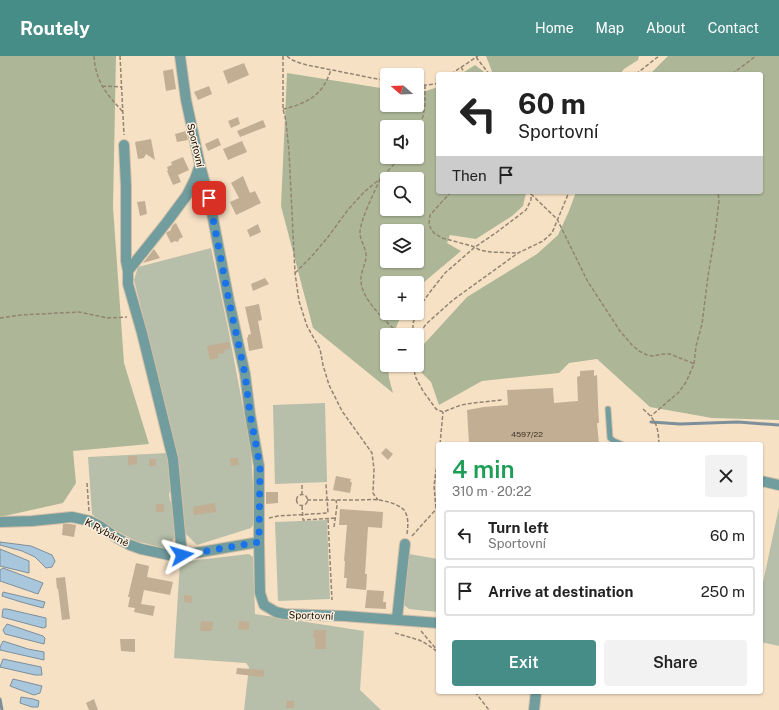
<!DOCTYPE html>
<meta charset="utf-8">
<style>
:root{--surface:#fff;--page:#f2f2f2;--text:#222;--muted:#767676;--line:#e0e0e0;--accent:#468d88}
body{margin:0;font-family:"Public Sans",sans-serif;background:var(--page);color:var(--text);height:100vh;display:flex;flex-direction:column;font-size:15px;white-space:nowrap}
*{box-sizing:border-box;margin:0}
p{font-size:13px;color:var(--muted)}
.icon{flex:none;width:22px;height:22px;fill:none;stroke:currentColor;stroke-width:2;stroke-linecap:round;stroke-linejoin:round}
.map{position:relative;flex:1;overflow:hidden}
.sheet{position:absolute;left:436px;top:386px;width:327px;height:252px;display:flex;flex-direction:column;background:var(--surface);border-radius:4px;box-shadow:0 1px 3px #0004}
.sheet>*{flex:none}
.top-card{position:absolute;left:436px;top:16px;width:327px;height:122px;border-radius:4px;box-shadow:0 1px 3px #0004;background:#fff;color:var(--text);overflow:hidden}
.needle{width:26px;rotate:289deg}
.buttons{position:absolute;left:380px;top:12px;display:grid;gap:8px}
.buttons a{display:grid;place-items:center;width:44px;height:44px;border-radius:4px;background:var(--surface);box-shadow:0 1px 3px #0004;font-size:20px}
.pin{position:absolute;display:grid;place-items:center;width:34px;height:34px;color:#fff;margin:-17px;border-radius:8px;box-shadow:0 2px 6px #0006}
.me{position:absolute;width:44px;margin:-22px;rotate:83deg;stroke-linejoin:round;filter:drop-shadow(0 0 3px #0008)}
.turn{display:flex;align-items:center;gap:14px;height:84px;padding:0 16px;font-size:18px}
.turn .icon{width:52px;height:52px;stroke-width:2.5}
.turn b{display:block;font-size:28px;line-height:34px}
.then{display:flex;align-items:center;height:38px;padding:0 16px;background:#0003;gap:8px;font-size:15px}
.round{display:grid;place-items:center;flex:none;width:42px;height:42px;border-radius:4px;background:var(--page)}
.headline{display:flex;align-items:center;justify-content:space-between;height:68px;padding:0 16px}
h1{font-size:24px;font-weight:600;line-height:30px;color:#1e9e55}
.cta{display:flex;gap:8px;margin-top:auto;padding:8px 16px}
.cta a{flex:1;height:46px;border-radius:4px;background:var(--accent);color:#fff;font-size:16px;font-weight:600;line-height:46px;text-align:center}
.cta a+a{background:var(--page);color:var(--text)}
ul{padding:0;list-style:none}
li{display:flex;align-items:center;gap:12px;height:50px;margin:0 8px 6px;padding:0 8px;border:2px solid var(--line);border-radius:4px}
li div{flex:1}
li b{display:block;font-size:15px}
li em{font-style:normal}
header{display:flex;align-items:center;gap:24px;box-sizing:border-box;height:56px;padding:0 20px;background:var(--accent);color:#fff}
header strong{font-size:19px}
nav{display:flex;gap:22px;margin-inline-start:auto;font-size:14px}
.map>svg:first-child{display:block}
</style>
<header>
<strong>Routely</strong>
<nav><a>Home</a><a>Map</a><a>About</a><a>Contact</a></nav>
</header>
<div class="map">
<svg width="779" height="654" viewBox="0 0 779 654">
<rect width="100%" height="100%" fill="#f6e1c5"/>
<path fill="#b7bea9" d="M211,192L229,277L251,394L255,466L251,472L197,489L185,477L179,407L173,380L134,224L138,211Z
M325,347L327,426L275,428L273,349Z
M168,397L172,430L169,438L170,445L173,446L175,481L167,493L136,485L115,474L94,460L92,458L88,401Z
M779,451V590L761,586V536Z
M327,464L330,543L278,545L275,466Z
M249,498L253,501L255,558L364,575L360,634L381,654H244L249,611L246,607L174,602L180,506Z
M409,498L438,503V556L409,553L404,549Z"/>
<path fill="#adb798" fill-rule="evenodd" d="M0,0H116L113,151L124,307L149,388L73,395L76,427L63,447L0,461Z
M486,0H639L638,4L624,13L620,18H493Z
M668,0H779V364L712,362L650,351L597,303L569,307L559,317L482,325L439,349L431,326L420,315L424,288L467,241L537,198L558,179L569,155L576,136H761V18H650Z
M475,9L483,15L485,18H461Z
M287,17L387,33V49H417V38L438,31V136H526V137L523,150L512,160L476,183L450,179L447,187L461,195L417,232V227H387V257H402L393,279H387V309H388L389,322L393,337L313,272L281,150ZM387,71H417V101H387ZM387,123H417V153H387ZM387,175H417V205H387Z"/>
<path fill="#a9c7dc" stroke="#7c8f9b" d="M0,486L31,490L52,499L55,505L52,511L46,512L35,501L22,495L0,489Z
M0,493L29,505V517L0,510Z
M3,512L43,527L38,538L0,525V514Z
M3,536L45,546L43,552L21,546L2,540Z
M3,553H7L46,562V571L43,572L2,561Z
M7,568L43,580L45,582L44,588L5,578L3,574Z
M3,585L28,593L44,596V604L0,594V591Z
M3,603L41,611L42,619H35L0,611Z
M13,623L42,630L40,637L34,639L10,630Z
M21,641L33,643L39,645L38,651H32L20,647Z"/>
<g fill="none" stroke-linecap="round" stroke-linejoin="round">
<path stroke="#7c8f9b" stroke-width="3" d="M651,366L680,368L738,366L779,369
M0,643L2,654"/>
</g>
<path fill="#c2ae93" d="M244,7L249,19L228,28L223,15Z
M173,13L176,33L166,35L163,15Z
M209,30L212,38L198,44L194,36Z
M238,61L240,68L231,72L228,65Z
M263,64L266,71L240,81L237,75Z
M186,75L188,84L177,86L175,78Z
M218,82L221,89L208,95L205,88Z
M151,83L155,104L146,98L144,102L138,103L135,86Z
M242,85L247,96L228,104L223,93Z
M183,101L189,114L178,119L181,126L173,129L167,115L168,114L167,111L172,109L171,106Z
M243,120L250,137L255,135L261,147L236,159L230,146L239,142L231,127Z
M145,145L147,158L140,160L137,146Z
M176,167L183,181L179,183L178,186L175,185L171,187L166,177L171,174V172L174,168Z
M258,168L261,176L250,181L247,174Z
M154,193L160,202L143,207Z
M265,222L269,228L253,235L251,228Z
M259,248L262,264L258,265L263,292L249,295L247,282L248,281V279L251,278L245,251Z
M229,286L230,293L224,294L225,297L218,298V302L210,304L207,290Z
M594,314V320L597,319L598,347L599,367H597L599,388H469L467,354L484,351L508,349L507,334L553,332L554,347L578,345L577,321L580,320V315Z
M386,392L393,398L388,404L381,397Z
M128,400H137V408L128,409Z
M230,402H238L239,409L231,410Z
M149,403H156V410H149Z
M336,420L351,423L350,426H352L350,437L333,434Z
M266,436H278V447L266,448Z
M215,447L216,456L194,459L193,451Z
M156,448H164V456H156Z
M340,453L383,456L382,472L368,471L365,518H367L366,534L346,532L347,522H344L345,505H344L347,469H339Z
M63,468H70L76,469L74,481L62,479Z
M136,507L149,510L147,521L173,526L170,539L144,534L141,548L155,550L153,560L134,556L135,552L128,551L130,541H128Z
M65,521L70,563L62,564L58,532L57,533L56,522Z
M367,534L384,535L383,546H386V553L365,552Z
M184,539L192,540V547L184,546Z
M201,565L213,566L212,575H200Z
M239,565L249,566V574L238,573Z
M314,574H326V593H315V582H313Z
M120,583H135V596L121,595Z
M237,612L264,614V621L236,618Z
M94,643L98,654H89L86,647Z
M287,645H294V652H286Z"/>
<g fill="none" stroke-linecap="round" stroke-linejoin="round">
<g stroke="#d2bfa6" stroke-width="7">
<path id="service" d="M608,353L610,382L614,385L621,388"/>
</g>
<g stroke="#d2bfa6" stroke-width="12">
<path id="minor" d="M180,0L186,44L200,109L209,142L229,245L245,318L250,358L259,410V486L260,537L264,549L276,556L285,558L344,560L438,567
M124,89L126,130V205L128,215V228L142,277L173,403L182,499
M128,215L167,166L187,139L195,123L200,109
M761,425L779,429
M0,466L32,465L72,461L90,465L100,470L117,482L130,489L141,493L169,499H182L201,496L259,486
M397,563L405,488
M534,654L536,636"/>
</g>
<path stroke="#938471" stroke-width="1.5" stroke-dasharray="4 2" stroke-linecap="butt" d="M94,0C96,27 106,37 123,56
M120,0L124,79
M283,0V53L286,65L289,96L295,217L299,245L307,270L320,293L323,309L329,329L342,355L372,397L374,413L373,437L375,440L378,444
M287,0C292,5 300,7 307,9L387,25
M476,1L489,18
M461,11L465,18
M451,18L478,0
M636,18L659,0
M732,18L756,0
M102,30L122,31
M417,30L435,28L438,27
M283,53C298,50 316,43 324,29C327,25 329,19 331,14
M417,80L423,60L425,49V30
M380,123C375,135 359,166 360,178C361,186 367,194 366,202C365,209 361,215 361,223C360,243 387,266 400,279
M451,136L430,159L429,168L431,173L434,177L442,182L472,190L480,194L490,196L518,197
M531,138L557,163L588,226L620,275L632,289L639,295L647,299L653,300L663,298H670L690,306L694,308L686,326L679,336L651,360
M295,217L312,200L328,181L347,155L364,136L380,123L401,101
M417,257L420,250L430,236L445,217L475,191L497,176L526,154L531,144V136
M0,262L21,259L79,256L108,262L127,261
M413,279V267L417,257
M417,282L426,268L453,244L518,197L543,185L552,177L569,136
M694,308L696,290L702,268L708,220L715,178L719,145L718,136
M414,309L415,320L423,335L436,353L443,356L461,349L473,347L502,344
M643,353C657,365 658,371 659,388
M440,388L443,356
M87,427L89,455
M302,429V439
M296.5 444a5.5 5.5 0 1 1 11 0a5.5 5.5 0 1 1-11 0Z
M307,444C324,444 340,444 357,444C364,444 371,443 378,444C387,445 398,448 404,454C409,461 408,470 407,478
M302,450L303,464L335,462
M436,452L434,430L438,401
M269,462L278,460L328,457L326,428
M328,463L332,544
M334,471L337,450L336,444
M412,480L438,451
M421,575L437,594
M395,577L419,584L425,587L438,596
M475,636L489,654"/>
<use href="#service" stroke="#729d9e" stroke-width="5"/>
<use href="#minor" stroke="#729d9e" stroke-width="10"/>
</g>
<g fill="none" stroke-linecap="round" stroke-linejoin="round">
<path stroke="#1a73e8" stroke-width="7" stroke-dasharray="0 12.6" d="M182,499L201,496L259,486L260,410L250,358L245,318L229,245L209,142"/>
</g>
<g text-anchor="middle" stroke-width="3" stroke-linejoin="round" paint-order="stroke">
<g font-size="8" fill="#403528">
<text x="527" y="381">4597/22</text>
</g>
<g font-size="10" fill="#140d04" stroke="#fdf0df">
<text transform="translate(196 89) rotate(77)" y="4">Sportovní</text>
<text transform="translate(107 476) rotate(28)" y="4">K Rybárně</text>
<text transform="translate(311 559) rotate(2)" y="4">Sportovní</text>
</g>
</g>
</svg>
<div class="buttons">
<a><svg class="needle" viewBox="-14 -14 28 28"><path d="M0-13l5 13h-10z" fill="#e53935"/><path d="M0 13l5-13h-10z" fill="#767676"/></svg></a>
<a><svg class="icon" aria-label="sound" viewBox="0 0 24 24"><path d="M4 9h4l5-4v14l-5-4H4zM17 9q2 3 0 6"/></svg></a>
<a><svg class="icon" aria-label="search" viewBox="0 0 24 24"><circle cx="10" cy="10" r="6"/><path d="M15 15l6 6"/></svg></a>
<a><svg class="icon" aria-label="layers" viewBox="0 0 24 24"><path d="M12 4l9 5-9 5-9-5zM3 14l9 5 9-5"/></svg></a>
<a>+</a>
<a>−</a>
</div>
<div class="pin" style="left:209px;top:142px;background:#d93025"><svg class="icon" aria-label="arrive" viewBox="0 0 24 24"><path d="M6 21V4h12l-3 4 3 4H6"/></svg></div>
<svg class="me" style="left:182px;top:499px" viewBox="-20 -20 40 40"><path d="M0-17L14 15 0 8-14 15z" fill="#1a73e8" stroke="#fff" stroke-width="4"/></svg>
<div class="top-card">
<div class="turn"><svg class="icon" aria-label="left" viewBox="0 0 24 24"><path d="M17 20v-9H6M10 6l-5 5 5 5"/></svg><div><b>60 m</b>Sportovní</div></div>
<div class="then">Then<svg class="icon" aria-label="arrive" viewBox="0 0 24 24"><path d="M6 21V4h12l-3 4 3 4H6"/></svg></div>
</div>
<section class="sheet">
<div class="headline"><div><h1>4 min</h1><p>310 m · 20:22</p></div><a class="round"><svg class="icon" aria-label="close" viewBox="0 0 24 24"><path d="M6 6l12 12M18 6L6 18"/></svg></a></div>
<ul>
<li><svg class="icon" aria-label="left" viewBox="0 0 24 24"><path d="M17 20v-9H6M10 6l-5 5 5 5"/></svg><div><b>Turn left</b><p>Sportovní</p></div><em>60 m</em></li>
<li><svg class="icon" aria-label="arrive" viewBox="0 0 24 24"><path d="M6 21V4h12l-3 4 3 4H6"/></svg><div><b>Arrive at destination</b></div><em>250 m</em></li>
</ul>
<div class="cta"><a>Exit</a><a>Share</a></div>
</section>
</div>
